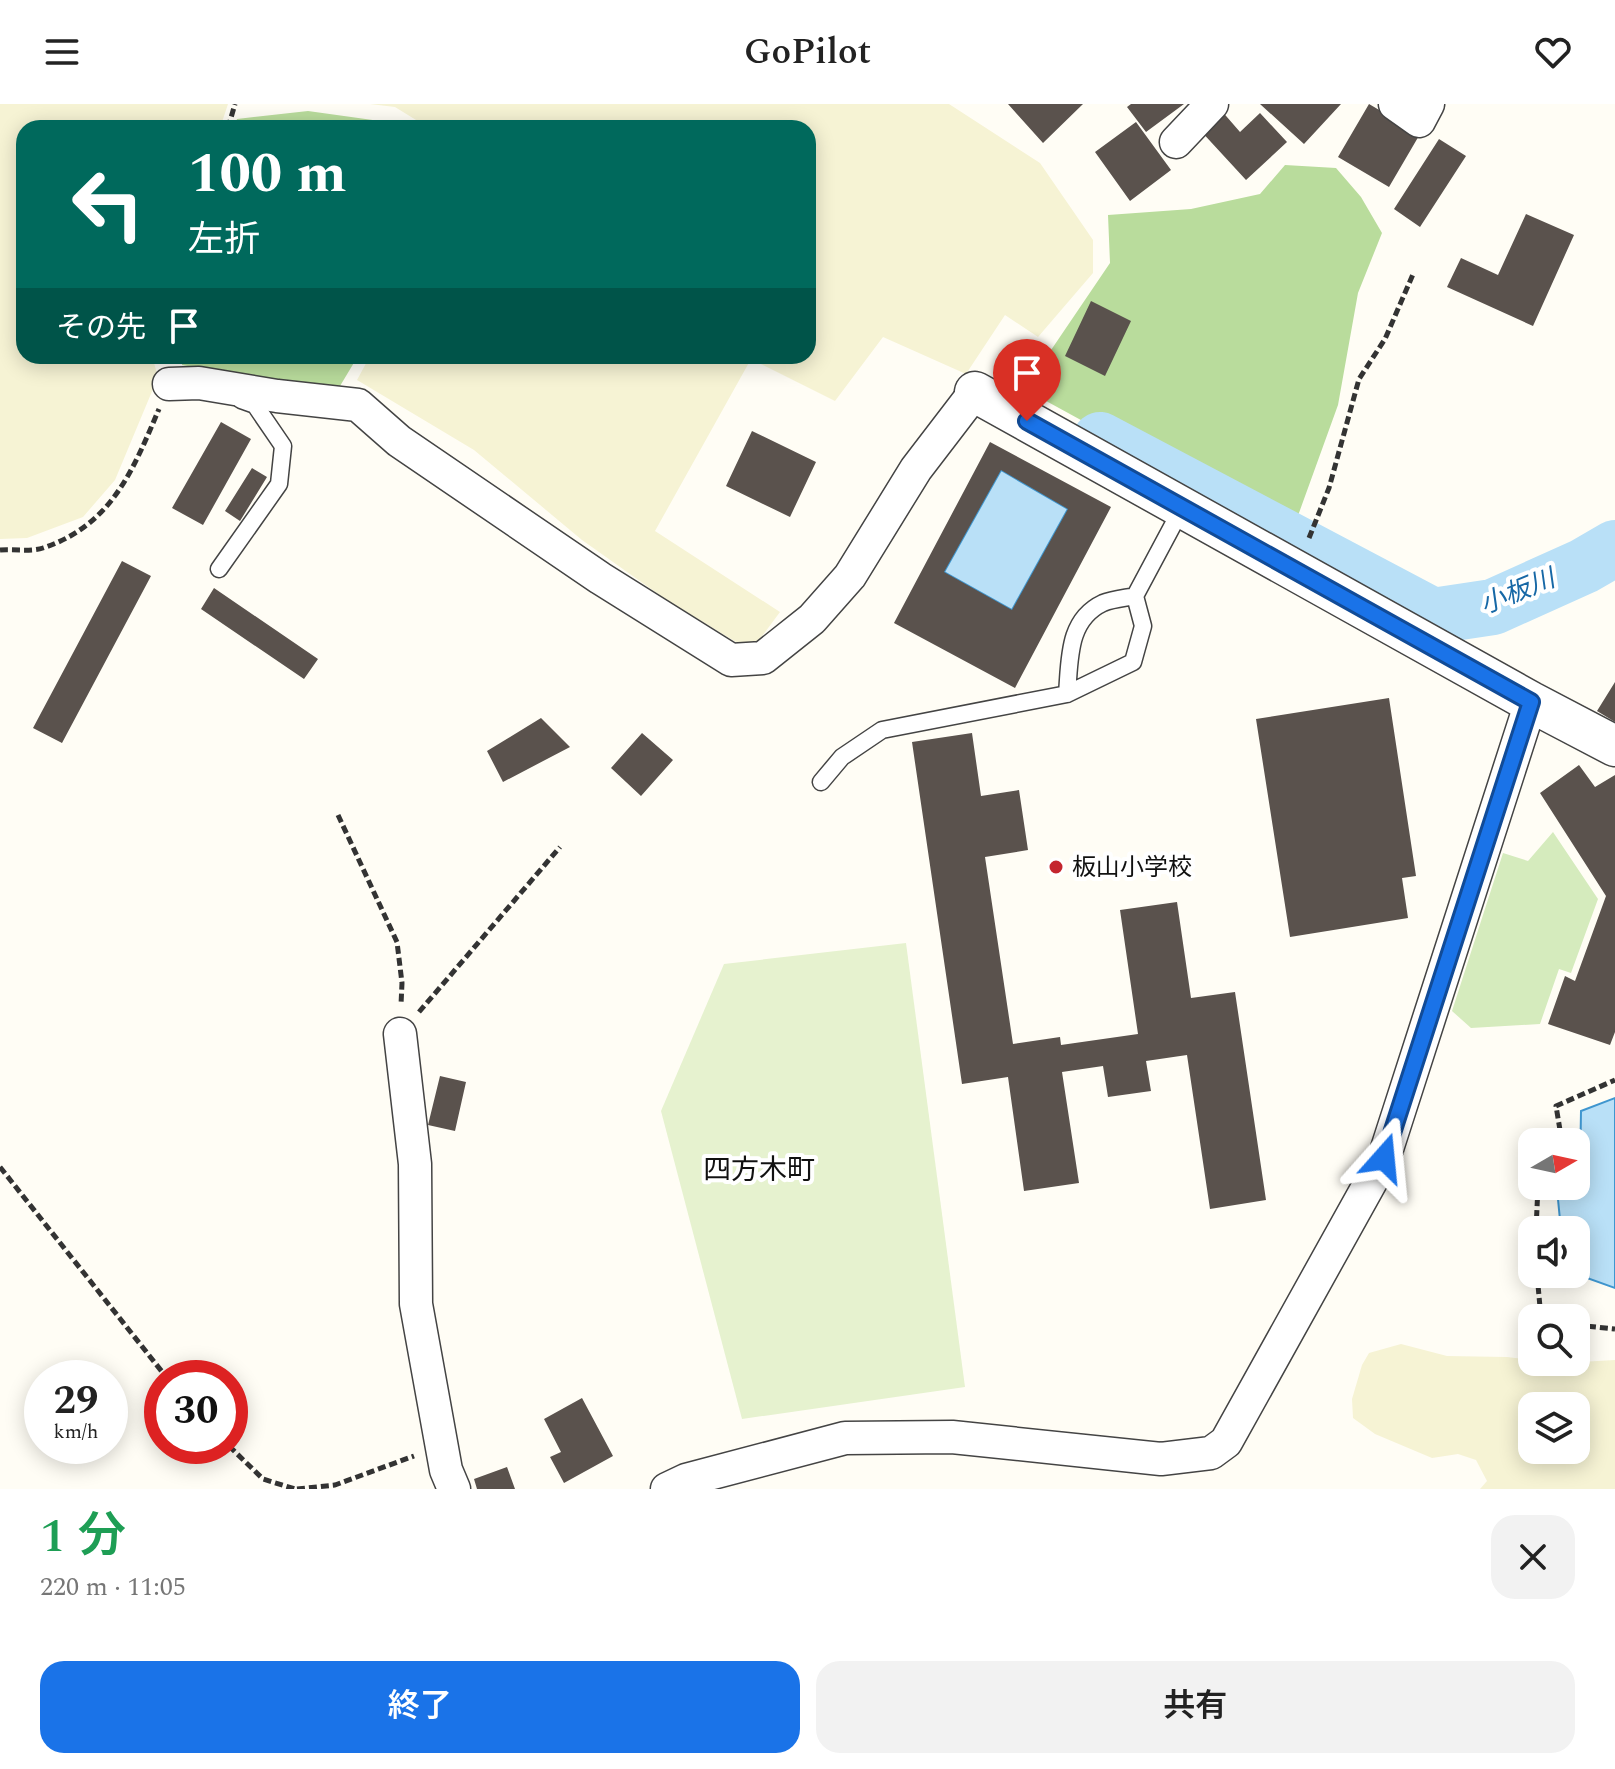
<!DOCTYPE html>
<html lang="ja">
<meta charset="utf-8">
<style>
:root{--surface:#fff;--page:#f2f2f2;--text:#222;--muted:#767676;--accent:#1a73e8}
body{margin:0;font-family:Spectral,"Noto Sans JP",serif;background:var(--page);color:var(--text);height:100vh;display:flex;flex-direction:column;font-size:30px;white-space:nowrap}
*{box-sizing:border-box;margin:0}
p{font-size:26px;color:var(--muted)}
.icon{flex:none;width:44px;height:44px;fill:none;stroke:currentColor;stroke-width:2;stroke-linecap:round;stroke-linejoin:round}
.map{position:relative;height:1385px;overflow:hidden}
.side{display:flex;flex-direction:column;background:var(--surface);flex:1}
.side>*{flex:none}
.guide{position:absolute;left:16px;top:16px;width:800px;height:244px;border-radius:24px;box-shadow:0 4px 20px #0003;background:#00695c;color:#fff;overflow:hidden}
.needle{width:52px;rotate:81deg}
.controls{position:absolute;left:1518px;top:1024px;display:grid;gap:16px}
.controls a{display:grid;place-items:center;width:72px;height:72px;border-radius:16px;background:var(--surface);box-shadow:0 4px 20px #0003;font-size:40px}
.speed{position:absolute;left:24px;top:1256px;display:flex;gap:16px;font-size:40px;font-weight:700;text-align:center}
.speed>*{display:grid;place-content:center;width:104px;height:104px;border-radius:50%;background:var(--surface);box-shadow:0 4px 20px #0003;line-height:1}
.speed small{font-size:20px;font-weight:400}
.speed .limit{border:12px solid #d22;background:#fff;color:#111}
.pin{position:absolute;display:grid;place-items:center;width:68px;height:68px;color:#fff;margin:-82px -34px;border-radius:50% 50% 50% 0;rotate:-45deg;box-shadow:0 0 8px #0007}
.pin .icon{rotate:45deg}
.me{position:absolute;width:88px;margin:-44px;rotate:18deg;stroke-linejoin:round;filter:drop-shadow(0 0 6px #0008)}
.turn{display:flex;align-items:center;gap:28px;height:168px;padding:0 40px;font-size:36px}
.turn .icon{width:104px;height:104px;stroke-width:2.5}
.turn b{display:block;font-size:56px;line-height:68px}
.then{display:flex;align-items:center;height:76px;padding:0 40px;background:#0003;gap:16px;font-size:30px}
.round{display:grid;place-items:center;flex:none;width:84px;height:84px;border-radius:24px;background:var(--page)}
.head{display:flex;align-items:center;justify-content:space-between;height:136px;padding:0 40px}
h1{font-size:48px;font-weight:600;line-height:60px;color:#1e9e55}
.button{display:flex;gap:16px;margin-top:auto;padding:16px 40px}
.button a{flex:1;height:92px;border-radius:24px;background:var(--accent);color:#fff;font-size:32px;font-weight:600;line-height:92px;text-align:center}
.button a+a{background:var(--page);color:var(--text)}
header{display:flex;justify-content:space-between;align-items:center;height:104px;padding:0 40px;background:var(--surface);font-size:36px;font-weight:600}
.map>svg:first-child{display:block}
</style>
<header><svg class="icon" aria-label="menu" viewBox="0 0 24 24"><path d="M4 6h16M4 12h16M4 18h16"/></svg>GoPilot<svg class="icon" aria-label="heart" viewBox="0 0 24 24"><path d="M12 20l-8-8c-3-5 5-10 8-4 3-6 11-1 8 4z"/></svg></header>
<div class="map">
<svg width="1615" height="1385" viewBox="0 0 1615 1385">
<rect width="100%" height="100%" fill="#fffdf5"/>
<path fill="#f6f3d4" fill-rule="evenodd" d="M0,0H228L220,24H24V252H152L158,273L115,376L83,413L27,434L0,435Z
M370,0H949L1040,59L1093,136V169L1038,233L1005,211L966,270L883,233L835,297L751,255L655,427L780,508L751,547L668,497L582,436L474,346L357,276L370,252H808V24H429L395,3Z
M1401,1240L1447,1252L1507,1253L1532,1256V1258L1563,1259L1615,1256V1385H1480L1487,1377L1476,1356L1458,1350L1432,1354L1375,1330L1353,1314L1352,1295L1362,1261L1369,1249ZM1532,1302H1576V1346H1532Z"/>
<path fill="#d5ebbd" d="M1553,728L1598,795L1571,869L1559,865L1540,920L1471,924L1452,907L1503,749L1528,757Z"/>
<path fill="#b9dc9c" d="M308,7L387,18L398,24H234L237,15Z
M1285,61L1336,64L1361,93L1382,129L1358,189L1338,301L1291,431L1037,292L1047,252L1110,159L1108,111L1191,105L1260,90Z
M183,252H358L340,282L239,271L182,261Z"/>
<path fill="#e6f2cf" d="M906,839L965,1283L742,1315L661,1007L724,860Z"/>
<path fill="#b9e0f7" stroke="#3f96cf" stroke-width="2" d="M1001,366L1068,405L1012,506L944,468Z
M1615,994V1184L1576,1170V1126H1561L1557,1085L1560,1082H1576V1071L1580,1068L1581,1007Z"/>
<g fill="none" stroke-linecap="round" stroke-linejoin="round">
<path stroke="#b9e0f7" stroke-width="56" d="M1100,336L1433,512L1493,503L1584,462L1615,444"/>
</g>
<path fill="#5a524d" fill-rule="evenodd" d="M1008,0H1083L1043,39Z
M1131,0H1184L1146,28L1127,3Z
M1260,0H1341L1304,40Z
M1369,0L1420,30L1389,83L1338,53Z
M1220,5L1240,28L1260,9L1287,38L1246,76L1199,25Z
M1136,18L1171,66L1130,97L1095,48Z
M1439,35L1466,52L1420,123L1394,105Z
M1526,110L1574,131L1533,222L1447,183L1461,154L1498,171Z
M1091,197L1131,217L1105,272L1065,252Z
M221,318L251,335L203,421L172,404Z
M752,327L816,358L790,413L726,382Z
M990,338L1111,403L1015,584L894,519ZM1001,366L1068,405L1012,506L944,468Z
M252,364L267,373L240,417L225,407Z
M122,457L151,472L62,639L33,624Z
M214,484L318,555L304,575L201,505Z
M1615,578V618L1597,607Z
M1389,594L1416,772L1402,774L1408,814L1290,833L1256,615Z
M541,614L570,643L503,678L487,647Z
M642,629L673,656L641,692L611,664Z
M972,629L981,692L1019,686L1028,746L985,753L1013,940L1060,933L1061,941L1138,930L1120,806L1177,798L1191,894L1235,888L1266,1096L1210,1105L1187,951L1146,957L1151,987L1108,993L1103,962L1062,968L1079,1079L1024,1087L1008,973L962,980L912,638Z
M1579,661L1595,683L1615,671V928L1610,941L1548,920L1565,872L1575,877L1606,792L1540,689Z
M440,972L466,978L455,1027L428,1021Z
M582,1294L613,1352L564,1379L550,1353L561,1348L544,1315Z
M507,1363L515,1385H477L474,1375Z"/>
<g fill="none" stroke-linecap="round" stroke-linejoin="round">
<g stroke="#444" stroke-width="19">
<path id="service" d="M219,465L279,380L283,342L255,301L241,296
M1067,590C1070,556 1067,516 1103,499C1112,495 1125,494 1135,492
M821,678L842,653L882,626L1067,590L1133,558L1143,522L1135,492L1182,404"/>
</g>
<g stroke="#444" stroke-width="35">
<path id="minor" d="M1395,0L1419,17L1428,0
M1176,38L1212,0
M169,280L199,279L277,292L358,301L399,337L600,474L731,556L763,554L812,515L850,472L916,365L975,288
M400,930L415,1060L416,1200L446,1366L454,1385
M667,1385L686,1376L845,1334L952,1333L1161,1355L1211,1349L1226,1338L1384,1054L1531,598"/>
</g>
<g stroke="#444" stroke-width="43">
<path id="tertiary" d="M975,288L1531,598L1615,642"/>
</g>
<path stroke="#333" stroke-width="5" stroke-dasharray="8 4" stroke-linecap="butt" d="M228,24L235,0
M1309,434L1329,384L1359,275L1385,235L1414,168
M0,446C13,445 31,448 43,444C112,421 133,366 159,305
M338,711L397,838L402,879L401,901
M419,908L560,743
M1562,1038L1556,1002L1615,976
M0,1063L167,1274
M1536,1126L1538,1082
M1537,1170L1541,1214
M1576,1221L1615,1225
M229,1342L263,1375L295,1385
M297,1385L335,1381L414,1352"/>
<use href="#service" stroke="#fff" stroke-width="16"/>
<use href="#minor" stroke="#fff" stroke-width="32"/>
<use href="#tertiary" stroke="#fff" stroke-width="40"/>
</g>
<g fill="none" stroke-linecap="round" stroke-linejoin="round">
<g stroke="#114b97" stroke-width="20">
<path id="route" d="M1027,317L1531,598L1384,1054"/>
</g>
<use href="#route" stroke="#1a73e8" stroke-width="14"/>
</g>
<circle fill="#c4262e" stroke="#fff" stroke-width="3" cx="1056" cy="763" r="8"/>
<g text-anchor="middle" stroke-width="8" stroke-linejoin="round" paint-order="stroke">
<g font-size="24" fill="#111" stroke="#fff" text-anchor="start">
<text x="1072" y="771">板山小学校</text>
</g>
<g font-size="26" font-style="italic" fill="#1768a6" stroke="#fff">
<text transform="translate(1517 487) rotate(-22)" y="9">小板川</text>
</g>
<g font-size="28" fill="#111" stroke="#fff">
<text x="759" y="1075">四方木町</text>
</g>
</g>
</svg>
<div class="controls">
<a><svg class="needle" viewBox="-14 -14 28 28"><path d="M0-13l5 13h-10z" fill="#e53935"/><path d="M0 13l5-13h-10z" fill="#767676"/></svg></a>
<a><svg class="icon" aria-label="sound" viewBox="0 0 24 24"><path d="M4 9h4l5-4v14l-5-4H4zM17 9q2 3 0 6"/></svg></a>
<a><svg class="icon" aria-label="search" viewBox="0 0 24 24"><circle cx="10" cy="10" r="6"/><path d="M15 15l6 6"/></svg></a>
<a><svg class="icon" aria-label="layers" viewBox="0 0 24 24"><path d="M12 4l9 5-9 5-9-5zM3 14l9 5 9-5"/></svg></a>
</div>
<div class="speed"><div>29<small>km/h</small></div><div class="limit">30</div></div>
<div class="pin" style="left:1027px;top:317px;background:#d93025"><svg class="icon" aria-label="arrive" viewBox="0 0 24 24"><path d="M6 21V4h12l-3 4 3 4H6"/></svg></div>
<svg class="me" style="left:1384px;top:1054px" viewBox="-20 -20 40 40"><path d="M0-17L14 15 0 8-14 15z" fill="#1a73e8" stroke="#fff" stroke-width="4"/></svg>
<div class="guide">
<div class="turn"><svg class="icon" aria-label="left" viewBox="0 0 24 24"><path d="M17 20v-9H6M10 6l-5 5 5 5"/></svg><div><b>100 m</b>左折</div></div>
<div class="then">その先<svg class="icon" aria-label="arrive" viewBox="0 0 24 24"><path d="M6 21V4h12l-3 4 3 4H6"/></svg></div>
</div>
</div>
<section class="side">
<div class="head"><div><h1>1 分</h1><p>220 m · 11:05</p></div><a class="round"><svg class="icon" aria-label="close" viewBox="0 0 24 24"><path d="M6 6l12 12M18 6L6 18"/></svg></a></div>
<div class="button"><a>終了</a><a>共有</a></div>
</section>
